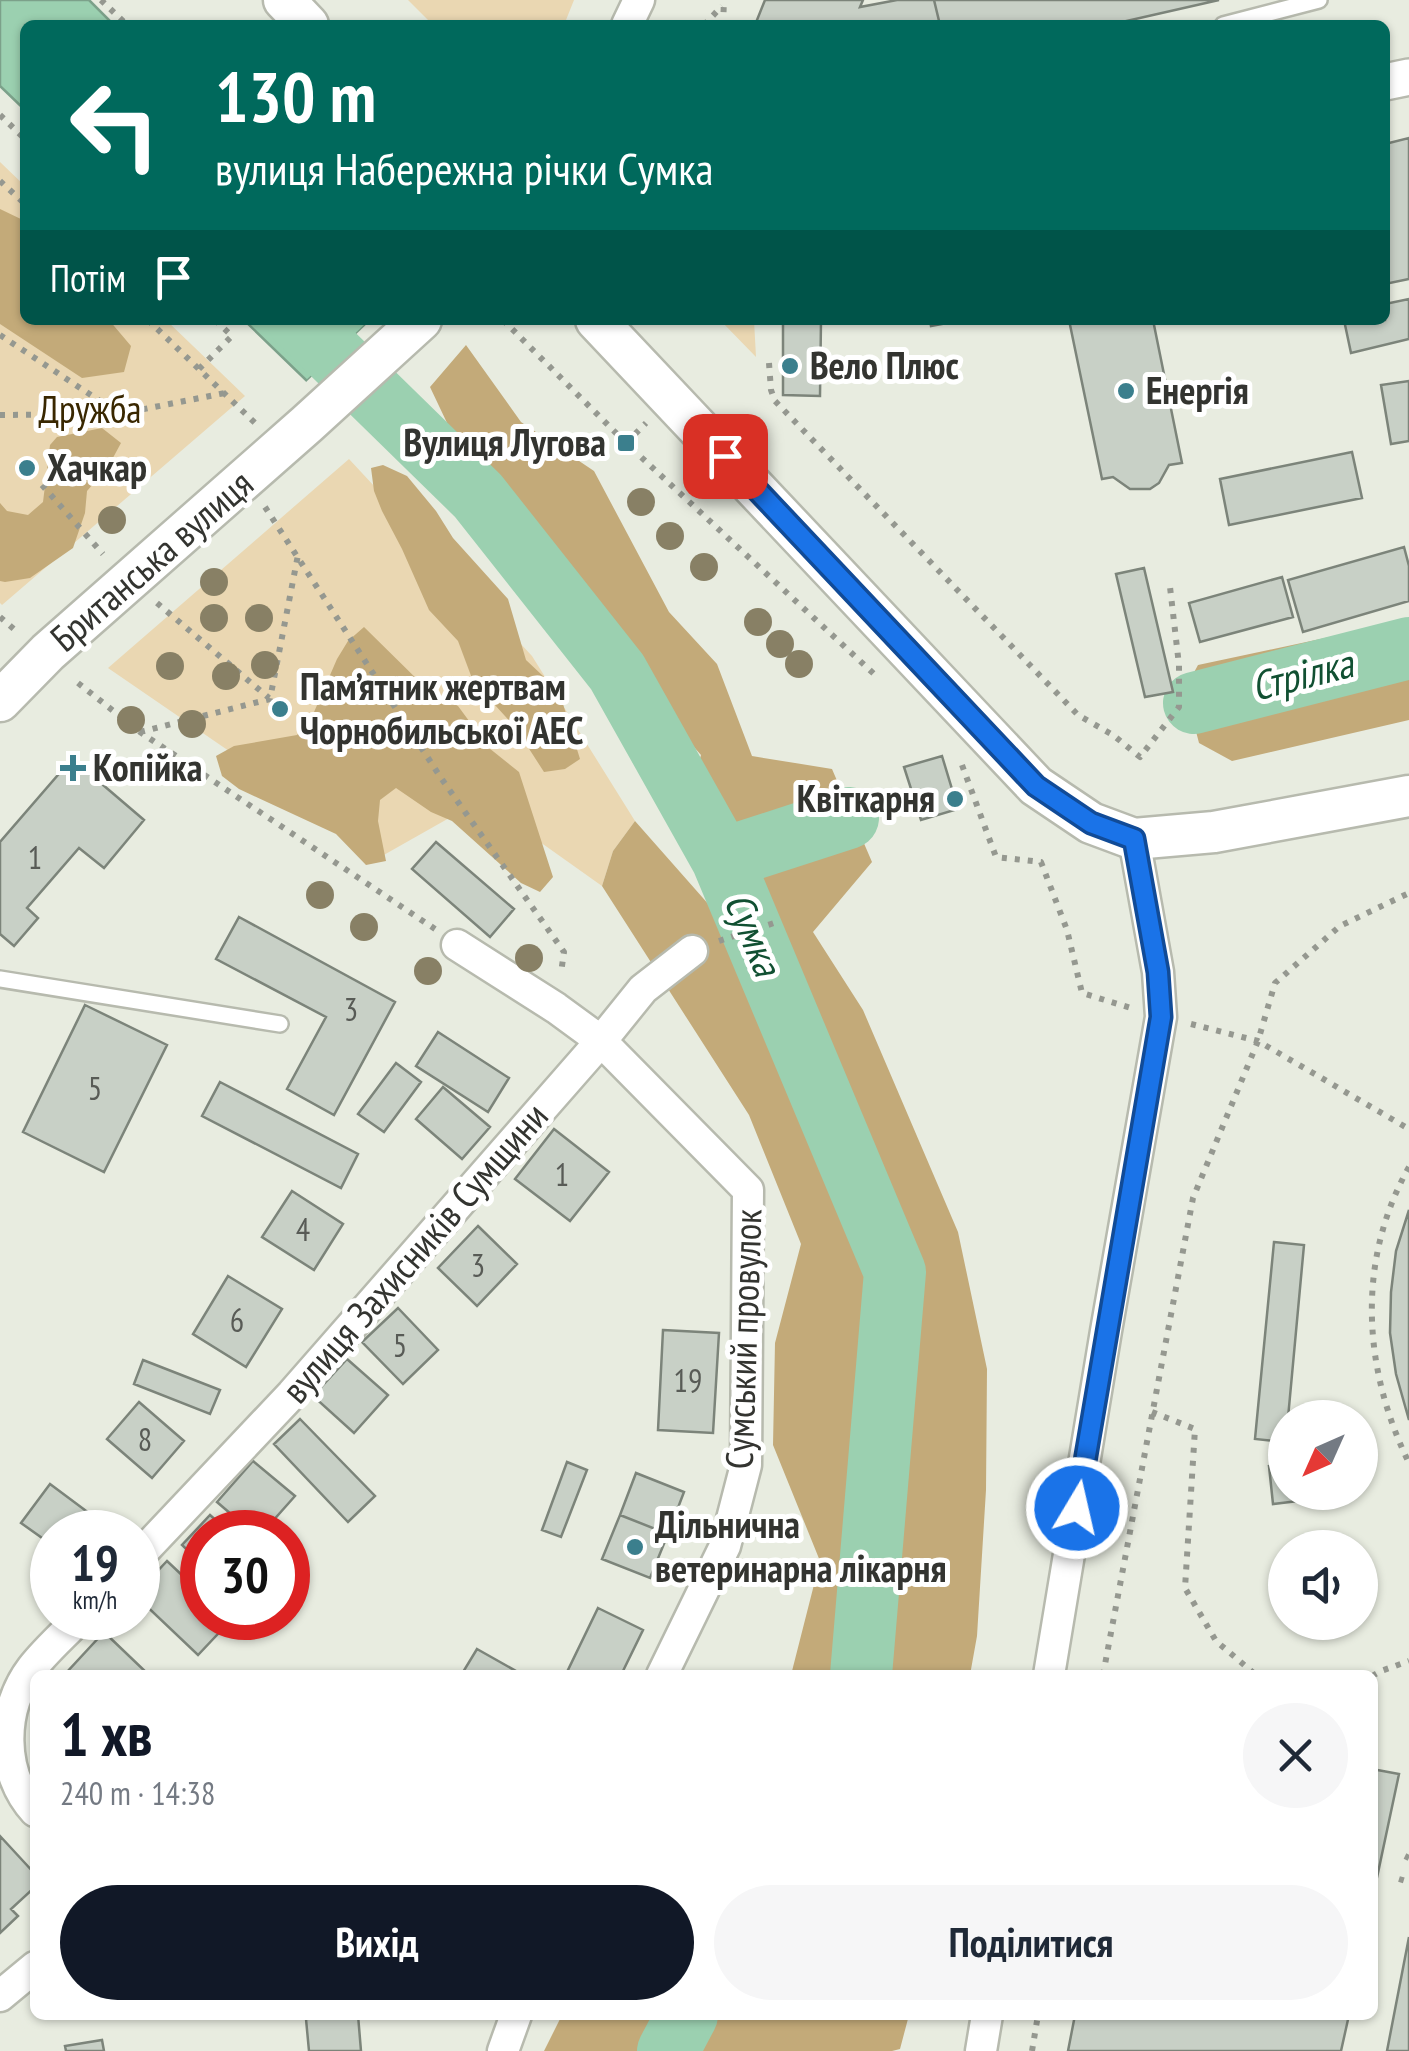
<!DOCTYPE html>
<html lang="uk">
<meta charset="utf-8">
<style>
:root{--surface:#fff;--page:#f6f6f7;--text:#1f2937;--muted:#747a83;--accent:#111827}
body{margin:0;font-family:"PT Sans Narrow",sans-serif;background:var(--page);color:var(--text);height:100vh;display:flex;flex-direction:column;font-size:38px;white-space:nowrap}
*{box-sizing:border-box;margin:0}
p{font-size:32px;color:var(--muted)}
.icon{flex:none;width:55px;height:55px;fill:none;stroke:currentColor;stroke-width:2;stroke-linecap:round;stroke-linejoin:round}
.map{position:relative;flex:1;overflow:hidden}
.drawer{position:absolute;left:30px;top:1670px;width:1348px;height:350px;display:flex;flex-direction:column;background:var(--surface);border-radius:15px;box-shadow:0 2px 8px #0004}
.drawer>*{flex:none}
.guide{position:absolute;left:20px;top:20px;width:1370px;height:305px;border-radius:15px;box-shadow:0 2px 8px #0004;background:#00695c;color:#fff;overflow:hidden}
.needle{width:65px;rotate:225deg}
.tools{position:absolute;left:1268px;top:1400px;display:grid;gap:20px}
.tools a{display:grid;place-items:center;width:110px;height:110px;border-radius:50%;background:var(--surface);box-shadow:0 2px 8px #0004;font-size:50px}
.speed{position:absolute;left:30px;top:1510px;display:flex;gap:20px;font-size:50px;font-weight:700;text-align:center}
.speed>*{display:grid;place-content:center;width:130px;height:130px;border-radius:50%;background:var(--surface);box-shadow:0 2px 8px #0004;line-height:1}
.speed small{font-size:25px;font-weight:400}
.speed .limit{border:15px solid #d22;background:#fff;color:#111}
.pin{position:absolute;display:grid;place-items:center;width:85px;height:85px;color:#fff;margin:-42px;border-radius:20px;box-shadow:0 5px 15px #0006}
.me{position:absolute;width:110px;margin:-55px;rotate:9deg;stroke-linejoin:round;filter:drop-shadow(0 0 8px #0008)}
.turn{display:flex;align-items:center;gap:35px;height:210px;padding:0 30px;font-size:45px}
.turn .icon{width:130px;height:130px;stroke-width:2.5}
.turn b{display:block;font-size:70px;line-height:85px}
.then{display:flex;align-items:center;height:95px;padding:0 30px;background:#0003;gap:20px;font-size:38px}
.round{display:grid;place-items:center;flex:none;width:105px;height:105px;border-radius:52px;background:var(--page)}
.summary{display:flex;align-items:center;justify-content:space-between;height:170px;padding:0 30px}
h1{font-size:60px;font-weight:700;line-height:75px;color:var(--accent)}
.action{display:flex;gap:20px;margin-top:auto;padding:20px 30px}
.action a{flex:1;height:115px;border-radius:60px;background:var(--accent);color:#fff;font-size:40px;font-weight:700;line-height:115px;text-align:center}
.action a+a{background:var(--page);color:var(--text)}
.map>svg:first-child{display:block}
</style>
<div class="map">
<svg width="1409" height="2051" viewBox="0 0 1409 2051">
<rect width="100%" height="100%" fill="#e8ece0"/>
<path fill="#ead7b2" d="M408,0H574L564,25H433Z
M0,162L25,186V320H166L245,396L2,605L0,603Z
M720,320H754L756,357Z
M349,459L532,656L635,821L613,851L602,886L481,800L382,856L108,668Z"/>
<path fill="#c3aa79" d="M0,209L25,221V320H109L131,346L124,372L82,378L0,324Z
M466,345L521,422L594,471L669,612L717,664L752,756L832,769L872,862L813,932L863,1010L958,1232L987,1369L986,1490L977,1636L970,1675H791L820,1561L773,1445L775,1343L801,1244L749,1115L602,886L613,851L635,821L725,923L711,842L686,807L701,755L626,670L608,620L518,535L473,497L457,444L430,387Z
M102,428L121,443L108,467L87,491L85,513L73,548L30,578L5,582L0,581V503L7,511L28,515L43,502L50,445L57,437Z
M383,465L407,476L436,511L453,538L508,599L526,660L559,691L580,759L565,769L544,772L515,727L473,681L458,641L429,610L402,549L382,511L374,491L371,468Z
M1409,620V720L1232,761L1199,743L1185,689L1198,665Z
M364,627L427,689L458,706L489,748L519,772L553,877L540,892L521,883L452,821L431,812L396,788L380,800L378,821L386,861L366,865L336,834L239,789L222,776L216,756L234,746L297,735L311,719L337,659L348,641Z
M562,2015H909L900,2049L892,2051H544Z"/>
<path fill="#9bd0b0" stroke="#7ca18a" stroke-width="2.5" d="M0,0H89L114,25H25V110L0,86Z
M244,320H371L307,381Z"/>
<path fill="#e8ece0" d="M371,320H376L311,385L304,384Z"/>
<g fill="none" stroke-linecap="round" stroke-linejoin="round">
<path stroke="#9bd0b0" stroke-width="62" d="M298,320L478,496L617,672L722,859L895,1272L861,1675
M1194,703L1409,648
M722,859L848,818
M668,2051L687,2015"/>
</g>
<path fill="#c8d0c6" stroke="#7c847a" stroke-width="2.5" d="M765,0H863L860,7L897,0H934L940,25H755Z
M934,0H1219L1109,25H940Z
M1409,138V279L1385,284V144Z
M1409,299V339L1351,353L1344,320H1385V304Z
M783,320H821L820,396L783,395Z
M930,320H963L931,326Z
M1069,320H1153L1182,463L1169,465L1159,483L1150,489H1130L1113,477L1102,479Z
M1409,381V441L1391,444L1381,385Z
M1352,452L1362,498L1229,525L1220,479Z
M1404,547L1409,566V601L1303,632L1288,580Z
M1144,568L1173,692L1145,697L1116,574Z
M1282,577L1293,617L1200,642L1189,603Z
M942,756L958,809L921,820L904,767Z
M82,767L144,820L104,868L79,848L27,908L38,918L14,946L0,934V842L64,768Z
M436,842L514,909L490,937L412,869Z
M239,917L395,1002L334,1115L287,1089L326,1017L216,959Z
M85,1005L167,1045L104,1172L23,1132Z
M438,1032L509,1078L488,1112L416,1066Z
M396,1063L421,1082L384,1132L358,1114Z
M220,1082L358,1154L341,1188L202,1116Z
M443,1087L490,1127L462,1159L416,1119Z
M554,1129L609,1172L570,1221L515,1179Z
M292,1191L343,1224L314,1270L262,1237Z
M1409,1210V1420L1396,1374L1390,1333L1391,1292L1396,1251Z
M478,1226L517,1264L477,1306L438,1268Z
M1274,1242L1304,1245L1288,1418H1285V1442L1255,1439Z
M228,1276L282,1309L246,1367L193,1334Z
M398,1308L438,1350L403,1384L362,1342Z
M663,1330L719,1333L713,1433L658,1430Z
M347,1359L388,1395L354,1433L313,1396Z
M143,1360L220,1390L210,1414L134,1384Z
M139,1402L184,1441L152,1478L107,1439Z
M300,1419L375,1496L348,1522L274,1444Z
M253,1461L295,1496L263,1532H252L217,1502Z
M567,1462L587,1470L561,1537L542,1530Z
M1285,1464V1492H1306L1307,1500L1273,1504L1269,1466Z
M636,1473L684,1492L668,1534L620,1515Z
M50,1484L113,1531L112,1532H52V1545L21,1523Z
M210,1515L229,1532H202V1564L182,1545Z
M620,1515L668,1534L650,1578L602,1559Z
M167,1561L202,1594V1618H228L231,1620L198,1655L138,1598V1592Z
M598,1608L643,1630L621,1675H578L568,1670Z
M104,1632L149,1675H70L67,1672Z
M477,1649L523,1675H468L463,1672Z
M1372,1769L1399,1774L1372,1901Z
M0,1836L35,1874V1887L11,1909L18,1916L0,1933Z
M1409,1937V2051H1387Z
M358,2015L361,2051H309L306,2019Z
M1075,2015H1349L1341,2051H1068Z
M102,2040L104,2051H66L65,2046Z"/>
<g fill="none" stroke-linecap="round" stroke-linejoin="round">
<g stroke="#b7baae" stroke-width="20">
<path id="service" d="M1223,25L1319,0
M0,979L280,1024"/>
</g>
<g stroke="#b7baae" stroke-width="35">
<path id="minor" d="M627,25L639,0
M457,945L556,1008L601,1041L748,1190L746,1465L725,1546L662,1675
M138,1557L292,1394L601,1041L643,989L692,951
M1049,1675L1106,1331L1161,1017L1158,972L1134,839
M35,1811C0,1773 0,1710 32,1668C46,1650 64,1634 80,1618
M0,1996L35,1967
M503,2051L516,2015
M981,2051L987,2015"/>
</g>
<g stroke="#b7baae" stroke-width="40">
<path id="tertiary" d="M1385,82L1409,77"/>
</g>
<g stroke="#b7baae" stroke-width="45">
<path id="secondary" d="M284,0L308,25
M596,320L1036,786L1091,823L1134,839L1214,832L1409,796
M0,701L48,652L307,424L421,320"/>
</g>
<path stroke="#959890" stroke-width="6" stroke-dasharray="5 8" stroke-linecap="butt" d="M101,0L127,25
M704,25L722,6
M723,25L724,0
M0,115L25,139
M0,181L25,204
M148,320L255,423
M503,320L626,443L874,674
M0,335L118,413
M769,363L771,390L775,401L1078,715L1113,735L1140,757L1179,707V665L1170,587
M199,369L232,336L215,320
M0,415L119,414L225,393
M626,443L646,423
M42,485L103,554
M265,507L441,778L564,952L561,973
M157,603L269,698
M0,617L16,631
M78,683L140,732L435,929
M140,732L270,699L298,555
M962,765L996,857L1041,862L1067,930L1082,993L1131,1008
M719,941L780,921
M1191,1024L1258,1041L1409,1129
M1409,1167C1356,1261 1363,1369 1409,1463
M1152,1412L1195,1429L1185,1588L1216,1641L1256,1675
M1103,1675L1193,1198L1258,1041L1275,983L1340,926L1409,893
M1372,1676L1381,1671L1409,1661
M1405,1856L1409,1858
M1399,1879L1409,1882
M1032,2051L1038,2015"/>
<use href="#service" stroke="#fff" stroke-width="15"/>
<use href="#minor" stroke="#fff" stroke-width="30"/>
<use href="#tertiary" stroke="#fff" stroke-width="35"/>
<use href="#secondary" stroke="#fff" stroke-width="40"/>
</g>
<g fill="#888065">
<circle cx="641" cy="502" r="14"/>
<circle cx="112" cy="520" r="14"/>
<circle cx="670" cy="536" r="14"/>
<circle cx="704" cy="567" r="14"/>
<circle cx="214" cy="582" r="14"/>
<circle cx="214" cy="618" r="14"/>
<circle cx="259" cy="618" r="14"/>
<circle cx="758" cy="622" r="14"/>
<circle cx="780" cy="644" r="14"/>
<circle cx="799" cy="664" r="14"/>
<circle cx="265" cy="665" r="14"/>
<circle cx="170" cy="666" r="14"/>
<circle cx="226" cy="676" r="14"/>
<circle cx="131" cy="720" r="14"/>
<circle cx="192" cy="724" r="14"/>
<circle cx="320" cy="895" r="14"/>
<circle cx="364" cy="927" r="14"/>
<circle cx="529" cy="958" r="14"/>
<circle cx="428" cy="971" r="14"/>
</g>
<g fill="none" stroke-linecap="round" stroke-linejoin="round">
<g stroke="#114b97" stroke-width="25">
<path id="route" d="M725,456L1036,786L1091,823L1134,839L1158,972L1161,1017L1077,1508"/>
</g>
<use href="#route" stroke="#1a73e8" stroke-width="18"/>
</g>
<g fill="#3b7f8d" stroke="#fff" stroke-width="4">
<circle cx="790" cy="366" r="10"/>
<circle cx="1126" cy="391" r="10"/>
<rect x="616" y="433" width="20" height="20" rx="5"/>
<circle cx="27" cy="468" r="10"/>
<circle cx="280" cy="709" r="10"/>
<path d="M68 753h10v10h10v10h-10v10h-10v-10h-10v-10h10z"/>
<circle cx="955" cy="799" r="10"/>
<circle cx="635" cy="1547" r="10"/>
</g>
<g text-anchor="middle" stroke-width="10" stroke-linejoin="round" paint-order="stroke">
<g font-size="32" fill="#585b56">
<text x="35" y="869">1</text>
<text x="351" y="1021">3</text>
<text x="95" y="1100">5</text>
<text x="562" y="1186">1</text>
<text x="303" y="1241">4</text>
<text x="478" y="1277">3</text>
<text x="237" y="1332">6</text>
<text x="400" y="1357">5</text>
<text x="688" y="1392">19</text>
<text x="145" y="1451">8</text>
</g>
<g font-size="38" font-weight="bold" fill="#333430" stroke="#fff" text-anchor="start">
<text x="810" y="379">Вело Плюс</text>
<text x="1146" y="404">Енергія</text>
<text x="606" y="456" text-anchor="end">Вулиця Лугова</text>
<text x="47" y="481">Хачкар</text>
<text x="300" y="700">Пам’ятник жертвам<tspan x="300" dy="44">Чорнобильської АЕС</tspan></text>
<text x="93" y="781">Копійка</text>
<text x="935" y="812" text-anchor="end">Квіткарня</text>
<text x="655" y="1538">Дільнична<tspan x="655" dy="44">ветеринарна лікарня</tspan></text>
</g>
<g font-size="38" fill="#392700" stroke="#fff">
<text x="90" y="423">Дружба</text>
</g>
<g font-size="38" fill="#333430" stroke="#fff">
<text transform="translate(152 561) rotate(-41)" y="13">Британська вулиця</text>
<text transform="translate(415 1253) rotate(-49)" y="13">вулиця Захисників Сумщини</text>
<text transform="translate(744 1339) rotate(-88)" y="13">Сумський провулок</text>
</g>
<g font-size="40" font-style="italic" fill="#115032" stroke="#fff">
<text transform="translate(1302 675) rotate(-14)" y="14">Стрілка</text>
<text transform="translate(753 934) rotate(67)" y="14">Сумка</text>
</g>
</g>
</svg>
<div class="tools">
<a><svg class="needle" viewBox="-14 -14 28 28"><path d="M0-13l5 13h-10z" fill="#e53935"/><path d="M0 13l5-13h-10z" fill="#747a83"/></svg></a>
<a><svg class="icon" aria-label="sound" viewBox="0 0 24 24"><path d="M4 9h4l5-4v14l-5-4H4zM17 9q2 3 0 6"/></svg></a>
</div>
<div class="speed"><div>19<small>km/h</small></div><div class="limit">30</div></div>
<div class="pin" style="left:725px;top:456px;background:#d93025"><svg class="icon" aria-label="arrive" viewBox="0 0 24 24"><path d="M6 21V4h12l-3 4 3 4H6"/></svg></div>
<svg class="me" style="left:1077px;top:1508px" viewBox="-20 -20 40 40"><circle r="17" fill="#1a73e8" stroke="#fff" stroke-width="3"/><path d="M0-11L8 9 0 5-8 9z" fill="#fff"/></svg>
<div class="guide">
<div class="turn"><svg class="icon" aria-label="left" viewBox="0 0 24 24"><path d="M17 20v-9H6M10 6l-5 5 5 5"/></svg><div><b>130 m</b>вулиця Набережна річки Сумка</div></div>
<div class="then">Потім<svg class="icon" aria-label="arrive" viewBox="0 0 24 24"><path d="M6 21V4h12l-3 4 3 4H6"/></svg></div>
</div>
<section class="drawer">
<div class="summary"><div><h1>1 хв</h1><p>240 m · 14:38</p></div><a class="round"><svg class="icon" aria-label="close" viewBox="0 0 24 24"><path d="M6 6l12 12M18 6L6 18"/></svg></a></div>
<div class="action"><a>Вихід</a><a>Поділитися</a></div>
</section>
</div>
